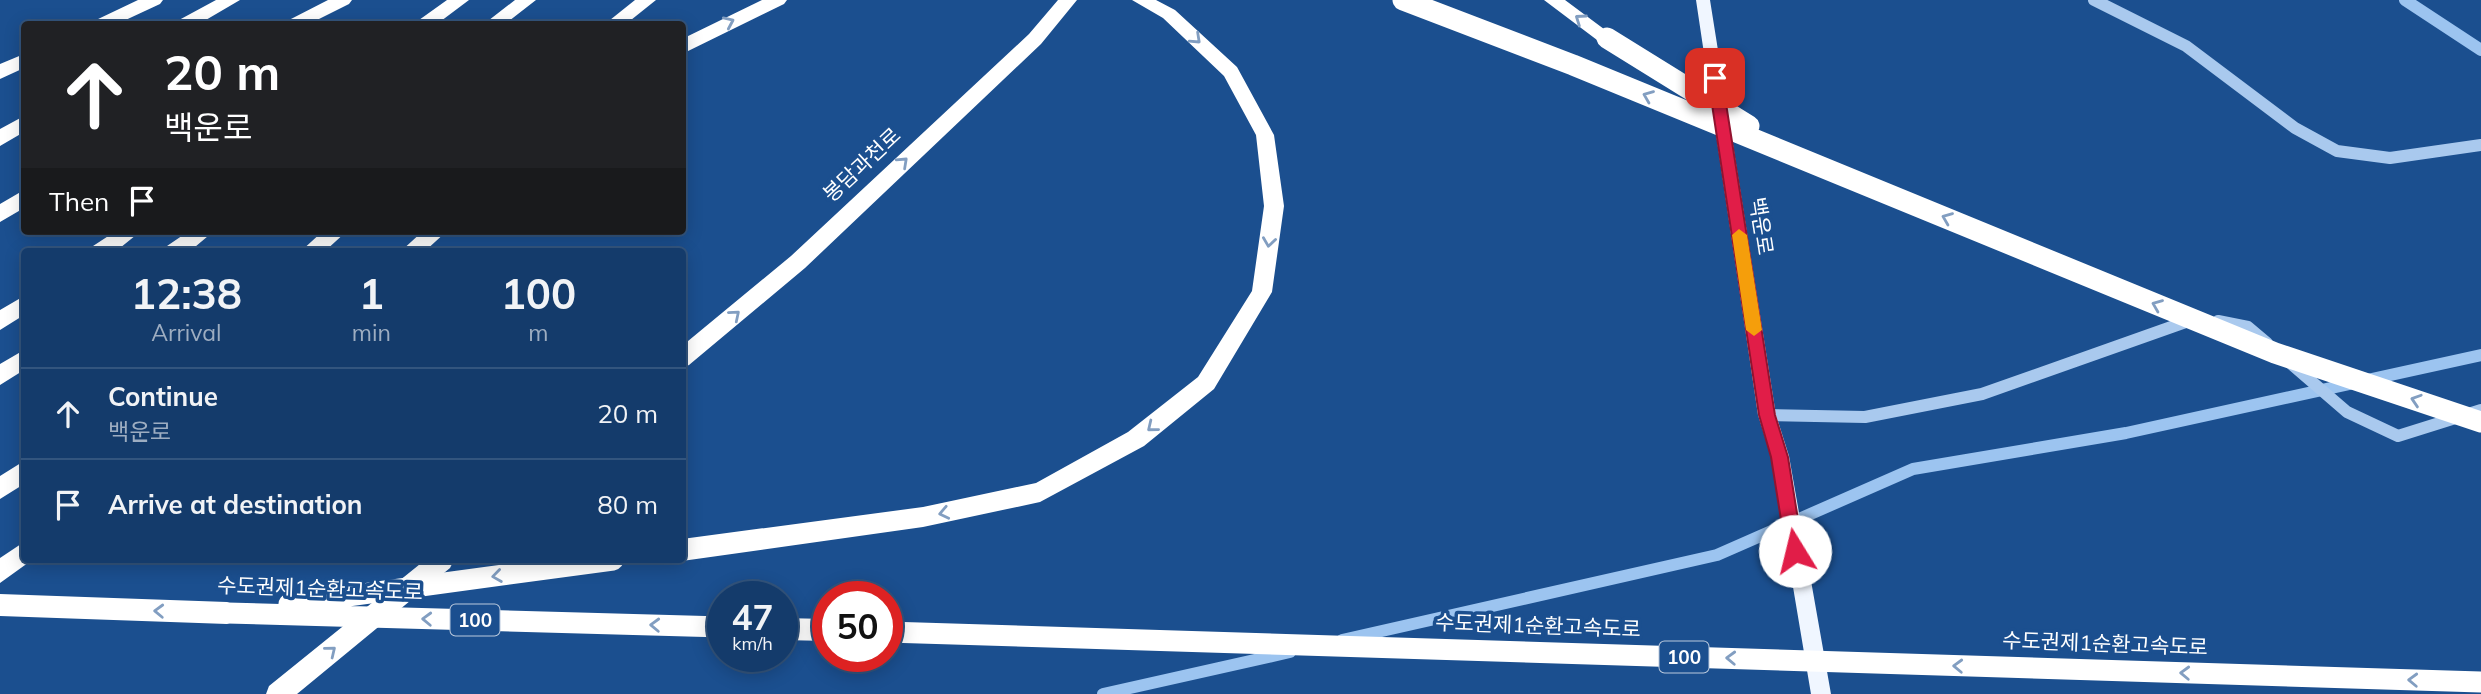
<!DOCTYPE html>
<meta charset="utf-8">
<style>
:root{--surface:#143b6b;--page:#214673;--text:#f1f3f6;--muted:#9dadc1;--line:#33557e}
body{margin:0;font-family:Mulish,"Noto Sans KR",sans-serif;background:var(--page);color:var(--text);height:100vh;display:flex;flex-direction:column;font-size:26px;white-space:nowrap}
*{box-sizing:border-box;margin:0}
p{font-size:23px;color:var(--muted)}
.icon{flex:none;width:38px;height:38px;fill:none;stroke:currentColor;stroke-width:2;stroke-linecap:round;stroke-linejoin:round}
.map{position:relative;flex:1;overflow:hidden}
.side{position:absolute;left:21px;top:248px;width:665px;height:315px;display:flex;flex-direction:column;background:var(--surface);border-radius:7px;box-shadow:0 4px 18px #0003,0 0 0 2px var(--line)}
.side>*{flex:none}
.hud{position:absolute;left:21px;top:21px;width:665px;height:214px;border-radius:7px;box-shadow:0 4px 18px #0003,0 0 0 2px var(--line);background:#202124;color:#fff;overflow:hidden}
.speed{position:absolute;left:707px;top:581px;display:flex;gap:14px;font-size:35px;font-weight:700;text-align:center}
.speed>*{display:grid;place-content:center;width:91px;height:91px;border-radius:50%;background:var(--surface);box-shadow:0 4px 18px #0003,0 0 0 2px var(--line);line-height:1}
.speed small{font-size:18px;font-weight:400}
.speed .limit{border:10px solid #d22;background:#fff;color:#111}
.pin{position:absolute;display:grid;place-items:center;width:60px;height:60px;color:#fff;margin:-30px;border-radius:14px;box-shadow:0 4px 10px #0006}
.me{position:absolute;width:77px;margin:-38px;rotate:351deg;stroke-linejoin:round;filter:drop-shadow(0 0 5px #0008)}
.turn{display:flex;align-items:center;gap:24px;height:147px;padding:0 28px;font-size:32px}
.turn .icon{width:91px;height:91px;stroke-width:2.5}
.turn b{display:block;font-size:49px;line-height:60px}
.then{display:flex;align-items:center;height:66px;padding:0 28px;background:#0003;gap:14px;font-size:26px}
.eta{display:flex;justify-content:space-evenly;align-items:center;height:119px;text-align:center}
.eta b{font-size:42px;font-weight:700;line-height:49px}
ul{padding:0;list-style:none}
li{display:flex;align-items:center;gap:21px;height:91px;padding:0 28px;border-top:2px solid var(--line)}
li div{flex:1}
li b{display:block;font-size:26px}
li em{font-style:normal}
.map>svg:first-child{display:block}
</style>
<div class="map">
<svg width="2481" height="694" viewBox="0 0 2481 694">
<rect width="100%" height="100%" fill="#1b4f8f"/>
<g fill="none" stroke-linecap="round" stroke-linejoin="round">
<path stroke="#9cc4f0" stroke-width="12" d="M2405,0L2481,50
M1342,640L1717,555L1913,469L2126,433L2481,355
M1103,694L1290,652"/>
<path stroke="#a9c9ee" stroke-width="12" d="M2094,0L2186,46L2295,128L2337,151L2390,158L2481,145
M2218,321L2248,327L2267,343
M2289,362L2347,412L2398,436L2481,410
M1767,415L1865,417L1982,394L2194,319"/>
<path fill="#f0f6ff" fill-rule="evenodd" d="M1696,0H1710L1776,415L1789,456L1831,694H1811L1771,456L1758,415Z"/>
<path fill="#fff" fill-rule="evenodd" d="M138,0H163L160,4L117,24H93L96,20Z
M216,0H240L199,24H176L179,20Z
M328,0H352L349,4L309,24H286L289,20Z
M447,0H469L437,24H416L419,20Z
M515,0H536L505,24H484Z
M635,0H656L626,24H605Z
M762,0H787L784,4L682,54V39Z
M1058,0H1077L1041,44L805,268L689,365L682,368V346L791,256L1029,34Z
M1132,0H1156L1175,10L1237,67L1274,135L1284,206L1272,292L1214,389L1144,446L1040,502L923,527L682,561L681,560L682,539L923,507L1036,483L1128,432L1198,377L1252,291L1264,206L1256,135L1224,76L1163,18Z
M1544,0H1565L1616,38L1607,44L1601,43Z
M24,54V68L0,79V64Z
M24,116V132L0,146V129Z
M24,190V208L0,222V204Z
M116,231H141L115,252H90L93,246Z
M189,231H214L189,252H164L167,246Z
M323,231H347L324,252H300Z
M423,231H447L424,252H400Z
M24,296V315L0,330V310Z
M24,350V370L0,385V364Z
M24,461V484L0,499V476Z
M24,542V560H32L0,583V558Z
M425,560H454L450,568L297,694H266L269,686Z
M0,594L227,602L235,605L239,613L235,621L227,624L0,616Z
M782,618L828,619V641L782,640Z"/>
<path stroke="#fff" stroke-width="21" d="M1403,0L1573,65L2275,353L2481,422
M1607,38L1749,126
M289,604L613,560
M227,613L723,627
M887,632L2481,682"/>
</g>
<defs><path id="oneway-chevron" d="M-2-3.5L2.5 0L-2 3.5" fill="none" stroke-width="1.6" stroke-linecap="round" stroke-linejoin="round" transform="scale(1.75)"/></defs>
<g stroke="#829ec1">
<use href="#oneway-chevron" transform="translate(1580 19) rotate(-145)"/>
<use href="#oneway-chevron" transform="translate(729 22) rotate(-24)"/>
<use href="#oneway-chevron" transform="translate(1196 39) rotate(43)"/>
<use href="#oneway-chevron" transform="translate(1648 96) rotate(-158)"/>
<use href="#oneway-chevron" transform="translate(903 162) rotate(-43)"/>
<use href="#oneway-chevron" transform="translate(1947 218) rotate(-158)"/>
<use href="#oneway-chevron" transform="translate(1269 242) rotate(98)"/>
<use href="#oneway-chevron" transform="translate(2157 305) rotate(-158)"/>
<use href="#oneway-chevron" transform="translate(735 315) rotate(-40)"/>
<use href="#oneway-chevron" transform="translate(2416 400) rotate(-162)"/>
<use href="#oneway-chevron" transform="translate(1152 427) rotate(141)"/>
<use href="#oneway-chevron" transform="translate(944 513) rotate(168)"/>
<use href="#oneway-chevron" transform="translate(497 576) rotate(172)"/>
<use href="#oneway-chevron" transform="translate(159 611) rotate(-178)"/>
<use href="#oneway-chevron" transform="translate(427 619) rotate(-178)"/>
<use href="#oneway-chevron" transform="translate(655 625) rotate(-178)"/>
<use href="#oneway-chevron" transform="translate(331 651) rotate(-39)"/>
<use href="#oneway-chevron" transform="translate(1731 658) rotate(-178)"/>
<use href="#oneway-chevron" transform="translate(1958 666) rotate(-178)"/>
<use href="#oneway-chevron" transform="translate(2185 673) rotate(-178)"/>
<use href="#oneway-chevron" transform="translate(2413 680) rotate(-178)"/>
</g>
<path fill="#e11d48" stroke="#92132f" stroke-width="2" d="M1715,73L1722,78L1775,415L1788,457L1803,551L1795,559L1786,551L1771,457L1759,415L1708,78Z"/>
<path fill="#f59e0b" d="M1739,229L1747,235L1762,330L1754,336L1746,330L1732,235Z"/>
<g text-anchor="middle" stroke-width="7" stroke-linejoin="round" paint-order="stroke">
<g fill="#1b4f8f" stroke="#bbcadd" stroke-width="2">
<rect x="450.5" y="604.5" width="49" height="31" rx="5"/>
<rect x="1659.5" y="641.5" width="49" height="31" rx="5"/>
</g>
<g font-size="19" font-weight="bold" fill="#fff">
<text x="475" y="627">100</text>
<text x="1684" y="664">100</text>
</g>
<g font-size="21" fill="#fff" stroke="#1b4f8f">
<text transform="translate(862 165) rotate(-43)" y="7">봉담과천로</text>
<text transform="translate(1761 226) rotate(81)" y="7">백운로</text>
<text transform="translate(320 589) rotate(2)" y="7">수도권제1순환고속도로</text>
<text transform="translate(1538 626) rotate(2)" y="7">수도권제1순환고속도로</text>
<text transform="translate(2105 644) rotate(2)" y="7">수도권제1순환고속도로</text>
</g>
</g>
</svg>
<div class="speed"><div>47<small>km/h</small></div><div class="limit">50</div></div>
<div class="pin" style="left:1715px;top:78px;background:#d93025"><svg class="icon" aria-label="arrive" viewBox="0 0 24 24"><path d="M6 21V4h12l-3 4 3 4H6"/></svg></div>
<svg class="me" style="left:1795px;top:551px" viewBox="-20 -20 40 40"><circle r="19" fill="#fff"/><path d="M0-13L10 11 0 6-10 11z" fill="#e11d48"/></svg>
<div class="hud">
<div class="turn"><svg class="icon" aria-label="ahead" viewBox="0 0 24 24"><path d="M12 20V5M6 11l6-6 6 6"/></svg><div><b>20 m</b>백운로</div></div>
<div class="then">Then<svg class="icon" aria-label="arrive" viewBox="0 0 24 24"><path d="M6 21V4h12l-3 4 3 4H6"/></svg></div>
</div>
<section class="side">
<div class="eta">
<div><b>12:38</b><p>Arrival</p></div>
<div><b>1</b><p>min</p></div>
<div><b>100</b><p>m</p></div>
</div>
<ul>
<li><svg class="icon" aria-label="ahead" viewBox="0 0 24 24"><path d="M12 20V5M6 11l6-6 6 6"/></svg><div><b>Continue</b><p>백운로</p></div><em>20 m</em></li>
<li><svg class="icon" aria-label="arrive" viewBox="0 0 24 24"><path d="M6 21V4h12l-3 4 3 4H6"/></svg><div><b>Arrive at destination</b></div><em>80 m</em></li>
</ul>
</section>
</div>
